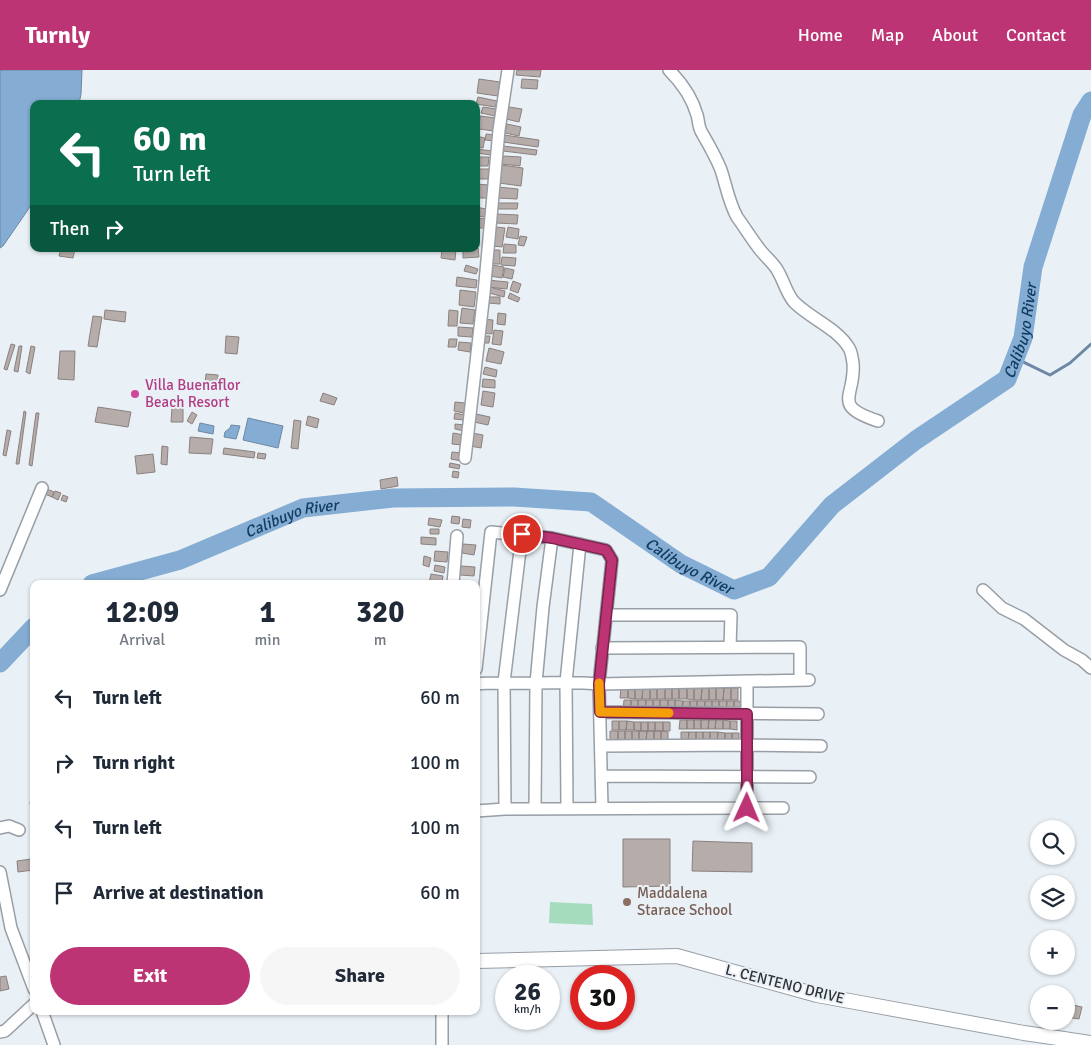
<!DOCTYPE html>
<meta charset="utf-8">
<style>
:root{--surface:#fff;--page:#f6f6f7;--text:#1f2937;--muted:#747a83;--accent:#bc3474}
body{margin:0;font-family:Signika,sans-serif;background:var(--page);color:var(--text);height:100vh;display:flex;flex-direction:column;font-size:19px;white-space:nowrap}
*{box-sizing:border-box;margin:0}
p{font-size:16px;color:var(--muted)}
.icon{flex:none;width:28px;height:28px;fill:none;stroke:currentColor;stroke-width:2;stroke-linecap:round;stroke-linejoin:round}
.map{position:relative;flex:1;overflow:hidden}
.sheet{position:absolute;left:30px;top:510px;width:450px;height:435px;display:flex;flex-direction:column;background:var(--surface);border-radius:10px;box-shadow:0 1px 4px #0004}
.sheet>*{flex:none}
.hud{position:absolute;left:30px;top:30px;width:450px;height:152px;border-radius:10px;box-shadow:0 1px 4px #0004;background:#0b6e4f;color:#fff;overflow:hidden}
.fabs{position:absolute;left:1030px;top:750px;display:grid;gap:10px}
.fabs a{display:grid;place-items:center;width:45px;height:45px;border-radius:50%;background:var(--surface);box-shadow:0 1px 4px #0004;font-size:25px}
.speed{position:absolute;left:495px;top:895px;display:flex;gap:10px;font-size:25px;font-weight:700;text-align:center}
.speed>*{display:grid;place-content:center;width:65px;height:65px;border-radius:50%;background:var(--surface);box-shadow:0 1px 4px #0004;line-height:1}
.speed small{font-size:12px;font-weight:400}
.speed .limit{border:8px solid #d22;background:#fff;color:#111}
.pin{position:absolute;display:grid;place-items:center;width:42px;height:42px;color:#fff;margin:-21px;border:2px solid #fff;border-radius:50%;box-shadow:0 1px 5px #0007}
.me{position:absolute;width:55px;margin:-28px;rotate:1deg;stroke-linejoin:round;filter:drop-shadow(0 0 4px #0008)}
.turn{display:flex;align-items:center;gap:18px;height:105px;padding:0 20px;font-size:22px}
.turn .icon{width:65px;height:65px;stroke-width:2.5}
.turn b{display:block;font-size:35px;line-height:42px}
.then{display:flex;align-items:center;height:48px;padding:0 20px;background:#0003;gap:10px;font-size:19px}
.eta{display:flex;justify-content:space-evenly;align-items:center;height:85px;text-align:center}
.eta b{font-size:30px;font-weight:700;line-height:35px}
.action{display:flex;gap:10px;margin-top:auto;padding:10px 20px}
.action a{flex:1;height:58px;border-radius:30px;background:var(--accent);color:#fff;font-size:20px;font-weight:700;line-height:58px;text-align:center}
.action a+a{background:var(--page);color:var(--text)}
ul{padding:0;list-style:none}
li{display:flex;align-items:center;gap:15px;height:65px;padding:0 20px}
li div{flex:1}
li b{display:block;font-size:19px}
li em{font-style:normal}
header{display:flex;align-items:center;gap:30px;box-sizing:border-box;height:70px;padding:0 25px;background:var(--accent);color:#fff}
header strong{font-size:24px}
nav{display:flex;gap:28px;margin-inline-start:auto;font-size:18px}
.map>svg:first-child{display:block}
</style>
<header>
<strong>Turnly</strong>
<nav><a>Home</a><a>Map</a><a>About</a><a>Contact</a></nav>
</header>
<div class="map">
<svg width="1091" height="975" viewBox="0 0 1091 975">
<rect width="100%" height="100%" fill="#e9f0f6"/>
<path fill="#a6dcbe" d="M550,832L592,834L593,855L549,853Z"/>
<path fill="#85acd3" stroke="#6c88a4" d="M0,0H82L81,24L79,34H34V131L3,176L0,178Z
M248,348L283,356L278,378L243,370Z
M200,353L214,356L213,364L198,361Z
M231,355L240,356L236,369L224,367L225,362L230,358Z"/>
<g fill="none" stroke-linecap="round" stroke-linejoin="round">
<path stroke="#6c88a4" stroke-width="3" d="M1015,288L1050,305L1070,293L1091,274"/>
<g stroke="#85acd3" stroke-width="19">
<path id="s1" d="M92,514L180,490L303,438L393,428L514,427L591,432L681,494L734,520L769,507L832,435L916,370L1007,309L1023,268L1033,197L1082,45L1091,31"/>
<path d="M0,593L34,557"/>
</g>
</g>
<path fill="#b6acaa" stroke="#8a817f" d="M517,0H541L540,7L516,5Z
M479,9L500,12L498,26L477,23Z
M522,9L538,10L537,19L521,18Z
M478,27L497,31L495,37L476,34Z
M483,37L496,39L495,46L481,43Z
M509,37L522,39L519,52L506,49Z
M480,46L496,48L494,61L479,59Z
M507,54L521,57L519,66L505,63Z
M486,64L495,65V71L485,70Z
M504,65L539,70L538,77L503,72Z
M476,66L485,68L483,78L476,77Z
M503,76L537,80L536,85L503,81Z
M476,79L493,81L492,85L476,83Z
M503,86L521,87L520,96L502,94Z
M476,87H489L488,96H476Z
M501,95L523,98L521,116L499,113Z
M476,99H489L488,109H476Z
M476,114L489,115L488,128H476Z
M498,117L518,119L517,129L497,128Z
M497,133H518L517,139H496Z
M476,137L486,139L484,147L476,146Z
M496,144L518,145L517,154L496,153Z
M476,148L485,149L484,158H476Z
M496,157L505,158L502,177L493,176Z
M508,157L519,159L518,169L506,167Z
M520,166L527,167L524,176L518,175Z
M504,174L516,175V183H503Z
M476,178H478L479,187L463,188V179Z
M61,179H75L73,188L59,186Z
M442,179H456L455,190L441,188Z
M493,180H500V194H492Z
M502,187L516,188L515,196L501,195Z
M466,195L478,199L476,204L464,201Z
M492,195L504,197L502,208L490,206Z
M505,198L514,200L512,209L503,207Z
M457,207L477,210L476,218L456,216Z
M487,210L508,212L507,219L487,217Z
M513,211L521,214L518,223L510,220Z
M490,217L505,221L504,227L489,223Z
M460,220L476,222L474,237L459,235Z
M510,223L520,228L518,232L508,228Z
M488,227H500V234L488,233Z
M462,238L475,240L473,254L460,253Z
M105,240L126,242L125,252L104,249Z
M449,240L458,241L457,256H448Z
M498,243L506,244L505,255L497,254Z
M93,246L102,247L97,277L88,276Z
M482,249L493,250L492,264L481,263Z
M458,257L473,258L472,267L458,266Z
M494,260L503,261L501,275L492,274Z
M226,266L239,267L237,284L225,283Z
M484,266H490L489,273H483Z
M449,269H457L456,277H448Z
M459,272L471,273L470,282L458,280Z
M11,274L15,275L7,300L4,299Z
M19,276H22L18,302L14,301Z
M31,276L35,277L30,304L26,302Z
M489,278L504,282L501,294L486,291Z
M60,281H75L74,310L58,309Z
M485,297L497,300L496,307L483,304Z
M206,304L218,305L217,314L205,313Z
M483,309L495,310V318L482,317Z
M483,321L495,323L493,337L481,335Z
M323,323L337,328L334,335L320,331Z
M455,332L465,333L464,343L454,341Z
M98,337L131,342L128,357L95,352Z
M172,338H183V352H171Z
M24,341L26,342L19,394H16Z
M192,342L197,345L192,354L187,351Z
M36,343H39L32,396L29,395Z
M455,343L465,345L464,350L454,349Z
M476,344L490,347L488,355L474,352Z
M308,346L319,349L317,358L306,355Z
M294,350L301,351L298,379L291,378Z
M455,354L465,355L464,361L455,359Z
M7,360L11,361L6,386L3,385Z
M453,363L464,365L462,375L452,374Z
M472,363L483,365L481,378L470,376Z
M190,367L213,369L211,384L189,383Z
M162,376L168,377L167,395L161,394Z
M224,378L255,382L254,388L223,384Z
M452,382L462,383L461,391L451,389Z
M258,383L266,384L265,389L257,388Z
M153,384L155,402L137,404L135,386Z
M450,393L460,395L459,399L449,397Z
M453,401L459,402L458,408L452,407Z
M397,407L398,416L381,419L380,410Z
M47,419L54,422L52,427L45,424Z
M55,421L61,423L58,430L52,427Z
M63,425L68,427L66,432L61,430Z
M452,446L460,447L459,454L451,453Z
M429,448L442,450L440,457L428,455Z
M463,449L471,450L470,458L462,457Z
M430,459H439V464H430Z
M421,467L436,468V475L421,474Z
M463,474L476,475L474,485L462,483Z
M435,481L448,482L447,492L434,491Z
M424,486L431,488L429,497L423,495Z
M435,495L445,497L444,503L434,501Z
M461,496L475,497L474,506L460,505Z
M431,504L443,506L442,514L429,513Z
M621,617H628V628H620Z
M628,617H635V629L628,628Z
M635,617H643L642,629H635Z
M643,617H650V629H642Z
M650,617H657V629H650Z
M657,617H665V629H657Z
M665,617H672V629H665Z
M672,617L679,618V629H672Z
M679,618H687V629H679Z
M687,618H694V630L687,629Z
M694,618H702L701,630H694Z
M702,618H709V630H701Z
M709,618H716V630H709Z
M716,618H724L723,630H716Z
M724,618H731V630H723Z
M731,618H738V630H731Z
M624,630H631V642L623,641Z
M631,630H638V642H631Z
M638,630H646L645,642H638Z
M646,630H653V642H645Z
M653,630H660V642H653Z
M660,630H668V642H660Z
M668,630H675V642H668Z
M675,630L683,631L682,642H675Z
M683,631H690V642H682Z
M690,631H697V642H690Z
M697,631H705L704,643L697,642Z
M705,631H712V643H704Z
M712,631H719V643H712Z
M719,631H727L726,643H719Z
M727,631H734V643H726Z
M734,631H741V643H734Z
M680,650H687V659H679Z
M687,650H694V659H687Z
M694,650H701V659H694Z
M701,650H709L708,659H701Z
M709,650H716L715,659H708Z
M716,650H723V659H715Z
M723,650L730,651V659H723Z
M612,651H619V660H612Z
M619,651H627L626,660H619Z
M627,651L634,652V660H626Z
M730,651H737V660L730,659Z
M634,652H641V661L634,660Z
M641,652H648V661H641Z
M648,652H655V661H648Z
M655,652H663V661H655Z
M663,652H670V661H663Z
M610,661H618V670H610Z
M618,661H625V670H618Z
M625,661H632V670H625Z
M632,661H639V670H632Z
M639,661H647L646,670H639Z
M647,661H654V670H646Z
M654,661H661V670H654Z
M661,661L668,662V670H661Z
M681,662H689L688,671H681Z
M689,662H696V671H688Z
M696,662H703V671H696Z
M703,662H710V671H703Z
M710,662H718L717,671H710Z
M718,662L725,663V671H717Z
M725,663H732V671H725Z
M732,663H739V672L732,671Z
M34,731V746H32L30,732Z
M623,769H670V816L623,817Z
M693,771L752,773V802L692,801Z
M31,789L33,800L18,802L17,791Z
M6,906L9,919L0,921V907Z
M1068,934L1082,937L1079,949L1066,947Z
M1040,951H1049V955H1040Z"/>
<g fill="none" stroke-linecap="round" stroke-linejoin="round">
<g stroke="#989ea5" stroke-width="14">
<path id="minor" d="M669,0C682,13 692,27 697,45C699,51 698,57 702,63C709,75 716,87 721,100C726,115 729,133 737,147C745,158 753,171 761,181C766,187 772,192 776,198C783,208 786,223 794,232C811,249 837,258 849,278C852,283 852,288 853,293C856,327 830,335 878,351
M465,388L484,223L499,60L508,0
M453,514L457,466
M0,520L42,418
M983,520L1002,538L1024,549L1064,580L1082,590L1091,598
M607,545H731L730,577
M602,578L800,577V610
M476,599L491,462L552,468L606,480L612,490L599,614L602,738
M476,614C496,612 516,614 536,613C558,613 577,612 599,614L809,610
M600,642L818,644
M601,676L747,675L821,676
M601,706L810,707
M567,738L566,612L580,474
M747,738H783
M505,739L504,612L522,464
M535,739L536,613L543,537L552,468
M476,741L505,739L747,738V611
M0,758L9,756L19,760
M0,802L11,858L34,919
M42,941L54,975
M442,941V975
M0,962L5,961L34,934"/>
</g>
<g stroke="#989ea5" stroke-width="16">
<path id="tertiary" d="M476,891L677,886L817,925L1024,963L1091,973"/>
</g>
<use href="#minor" stroke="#fff" stroke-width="11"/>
<use href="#tertiary" stroke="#fff" stroke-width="14"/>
</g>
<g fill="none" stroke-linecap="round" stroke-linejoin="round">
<g stroke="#7a224b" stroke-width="12">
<path id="route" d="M522,464L552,468L606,480L612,490L599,614L600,642L747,644V738"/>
</g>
<use href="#route" stroke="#bc3474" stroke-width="9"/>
<path stroke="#f59e0b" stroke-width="9" d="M599,613L600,642L669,643"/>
</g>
<circle fill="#d1479c" stroke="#e9f0f6" stroke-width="2" cx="135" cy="324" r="5"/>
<circle fill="#8d6e63" stroke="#e9f0f6" stroke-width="2" cx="627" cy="832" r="5"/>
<g text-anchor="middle" stroke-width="4" stroke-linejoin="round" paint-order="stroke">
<g font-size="15" fill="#b23c85" stroke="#e9f0f6" text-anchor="start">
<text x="145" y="320">Villa Buenaflor<tspan x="145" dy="17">Beach Resort</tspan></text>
</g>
<g font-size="15" fill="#785e54" stroke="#e9f0f6" text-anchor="start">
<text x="637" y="828">Maddalena<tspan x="637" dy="17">Starace School</tspan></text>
</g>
<g font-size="15" fill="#303335" stroke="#e9f0f6">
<text transform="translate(785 914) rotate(14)" y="5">L. CENTENO DRIVE</text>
</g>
<g font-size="16" font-style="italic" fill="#113d62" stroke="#e9f0f6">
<text dy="6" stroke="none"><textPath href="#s1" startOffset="1081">Calibuyo River</textPath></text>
<text dy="6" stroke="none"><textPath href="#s1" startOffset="211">Calibuyo River</textPath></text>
<text dy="6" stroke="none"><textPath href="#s1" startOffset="631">Calibuyo River</textPath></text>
</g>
</g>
</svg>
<div class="fabs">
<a><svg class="icon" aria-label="search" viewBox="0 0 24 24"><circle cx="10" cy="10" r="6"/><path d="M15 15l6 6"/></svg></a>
<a><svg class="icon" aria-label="layers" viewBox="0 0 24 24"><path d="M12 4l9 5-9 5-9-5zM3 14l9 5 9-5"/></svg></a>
<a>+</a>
<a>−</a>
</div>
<div class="speed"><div>26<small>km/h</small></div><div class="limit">30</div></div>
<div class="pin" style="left:522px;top:464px;background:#d93025"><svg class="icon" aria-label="arrive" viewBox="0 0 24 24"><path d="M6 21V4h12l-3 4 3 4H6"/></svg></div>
<svg class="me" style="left:747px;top:738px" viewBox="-20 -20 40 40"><path d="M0-17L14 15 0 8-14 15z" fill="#bc3474" stroke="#fff" stroke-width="4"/></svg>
<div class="hud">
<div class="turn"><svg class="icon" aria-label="left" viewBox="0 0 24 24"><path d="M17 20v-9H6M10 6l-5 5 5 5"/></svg><div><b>60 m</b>Turn left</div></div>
<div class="then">Then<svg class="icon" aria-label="right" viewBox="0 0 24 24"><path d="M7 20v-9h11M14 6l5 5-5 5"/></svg></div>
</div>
<section class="sheet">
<div class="eta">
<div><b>12:09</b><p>Arrival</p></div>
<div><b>1</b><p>min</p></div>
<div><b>320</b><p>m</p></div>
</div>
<ul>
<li><svg class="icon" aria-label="left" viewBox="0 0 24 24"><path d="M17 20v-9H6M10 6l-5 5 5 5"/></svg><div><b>Turn left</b></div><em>60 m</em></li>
<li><svg class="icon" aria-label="right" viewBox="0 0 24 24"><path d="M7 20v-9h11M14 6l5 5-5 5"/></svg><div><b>Turn right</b></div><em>100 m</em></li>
<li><svg class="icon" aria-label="left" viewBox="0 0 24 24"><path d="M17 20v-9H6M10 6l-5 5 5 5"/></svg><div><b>Turn left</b></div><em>100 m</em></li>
<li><svg class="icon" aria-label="arrive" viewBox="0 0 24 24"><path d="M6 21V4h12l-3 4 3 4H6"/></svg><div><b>Arrive at destination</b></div><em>60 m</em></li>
</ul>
<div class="action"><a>Exit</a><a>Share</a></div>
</section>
</div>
